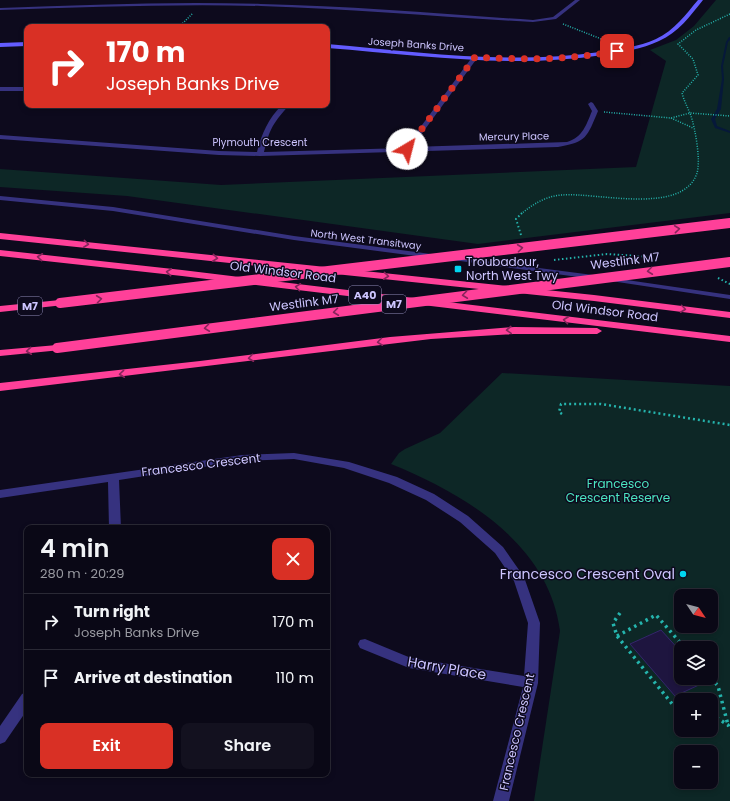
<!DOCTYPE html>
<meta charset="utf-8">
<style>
:root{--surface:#0a0816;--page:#13111f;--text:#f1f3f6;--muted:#999aa1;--line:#2a2935;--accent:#d93025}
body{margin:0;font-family:Poppins,sans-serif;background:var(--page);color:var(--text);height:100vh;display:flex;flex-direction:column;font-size:15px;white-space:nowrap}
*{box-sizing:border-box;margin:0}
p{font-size:13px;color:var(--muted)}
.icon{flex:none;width:22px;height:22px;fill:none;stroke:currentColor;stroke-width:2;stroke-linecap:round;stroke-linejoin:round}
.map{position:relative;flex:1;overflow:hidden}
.panel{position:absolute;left:24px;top:525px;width:306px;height:252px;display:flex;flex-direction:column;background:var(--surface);border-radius:8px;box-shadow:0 2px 6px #0003,0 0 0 1px var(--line)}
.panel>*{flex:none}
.top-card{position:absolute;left:24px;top:24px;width:306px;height:84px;border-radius:8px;box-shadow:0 2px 6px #0003,0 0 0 1px var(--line);background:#d93025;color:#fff;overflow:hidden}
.needle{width:26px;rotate:125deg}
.tools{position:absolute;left:674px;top:589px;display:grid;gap:8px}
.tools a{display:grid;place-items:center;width:44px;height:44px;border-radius:8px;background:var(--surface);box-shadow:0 2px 6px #0003,0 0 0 1px var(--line);font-size:20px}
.pin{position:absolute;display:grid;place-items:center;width:34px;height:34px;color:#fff;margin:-17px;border-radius:8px;box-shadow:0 2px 6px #0006}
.me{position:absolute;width:44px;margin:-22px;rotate:37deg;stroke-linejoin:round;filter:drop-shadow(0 0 3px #0008)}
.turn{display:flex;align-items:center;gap:14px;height:84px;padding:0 16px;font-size:18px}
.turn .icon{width:52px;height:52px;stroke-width:2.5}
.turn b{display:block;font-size:28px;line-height:34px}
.round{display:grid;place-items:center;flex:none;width:42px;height:42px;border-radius:8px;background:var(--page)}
.overview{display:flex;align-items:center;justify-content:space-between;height:68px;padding:0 16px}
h1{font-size:24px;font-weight:600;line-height:30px}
.cta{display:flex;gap:8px;margin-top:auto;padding:8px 16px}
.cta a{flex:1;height:46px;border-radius:8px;background:var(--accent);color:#fff;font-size:16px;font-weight:600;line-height:46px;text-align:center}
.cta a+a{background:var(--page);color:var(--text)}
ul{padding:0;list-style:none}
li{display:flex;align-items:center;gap:12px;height:56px;padding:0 16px;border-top:1px solid var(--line)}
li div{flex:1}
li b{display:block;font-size:15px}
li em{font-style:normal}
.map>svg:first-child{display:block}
</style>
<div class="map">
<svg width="730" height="801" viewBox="0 0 730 801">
<rect width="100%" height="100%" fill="#0d0a1d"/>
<path fill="#0d2726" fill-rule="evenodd" d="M716,0H730V213L478,244L127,196L0,187V169L221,185L636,167L666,61L650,50L676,40L694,26Z
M502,373L730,386V801H534L560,631C549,544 465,494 391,464L399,453L405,449L440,433ZM681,596H711V626H681ZM681,648H711V678H681ZM681,700H711V730H681ZM681,752H711V782H681Z"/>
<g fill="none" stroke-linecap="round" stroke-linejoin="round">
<path fill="#06183a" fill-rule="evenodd" d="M729,37H730V40L728,42L723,66L724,79L721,109L715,119L717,126L730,131V133L715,128L711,119L717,109L722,79L721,66L726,42Z"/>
</g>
<path fill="#1e153f" stroke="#34256c" d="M661,630L681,652V678H714L675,696L630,644Z"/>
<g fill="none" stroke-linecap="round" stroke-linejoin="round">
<path stroke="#25b4ad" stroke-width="1.5" stroke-dasharray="1 1.5" stroke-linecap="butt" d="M563,24L609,42
M179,27L193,13
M604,112L671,118L690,113L730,116
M671,118L693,128
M521,214C533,204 546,196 562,195C596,192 683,216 697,173C701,160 695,128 691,116C688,108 684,101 682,93L698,75L693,59L678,44L696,30L730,14"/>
<path stroke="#25b4ad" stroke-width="2" stroke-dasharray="1.5 2.5" stroke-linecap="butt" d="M521,235L516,219L522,213
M554,260L607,254L652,257
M718,278L730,284"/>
<path stroke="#25b4ad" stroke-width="2.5" stroke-dasharray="2 3" stroke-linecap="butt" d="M562,414L559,412L561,404H601L730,425"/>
<path stroke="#25b4ad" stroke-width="3.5" stroke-dasharray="2.5 4" stroke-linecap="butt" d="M620,613L613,623L617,636L673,705L681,706
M617,636L656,615L685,648
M711,678L718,686L728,725
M711,714L728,725L730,729"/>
<path fill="#36327f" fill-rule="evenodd" d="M0,196L113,207L294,236L431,254L434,256L431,258L294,240L113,211L0,200Z
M455,257L593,275L596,277L593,279L453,260V258Z
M613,278L730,295V299L611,281V279Z"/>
<path fill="#36327f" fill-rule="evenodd" d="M575,0H580L556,19L533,22C442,17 352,9 261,6C174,4 87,7 0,10V8C87,5 174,1 261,4C352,6 442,14 533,20L553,17Z
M475,55L478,57L412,147L567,142C583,137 586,125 592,111L588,104L591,102L593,103L598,111C587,137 587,142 558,147L260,156L219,155L0,139V135L219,151L257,152C262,133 268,119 282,105H289C273,124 270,127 264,152L405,148L473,56Z
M0,87H27V91H0Z
M294,453L349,462L397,477L434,494L468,516L503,547L524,577L540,623L538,683L509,801H493L523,687L409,668L360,648L358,644L360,640L365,639L411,658L524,676L528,623L514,581L495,553L460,522L426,500L389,483L344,468L294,459L242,461L119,480L121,528H109L108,482L0,498V490L242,455Z
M27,692V710L5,742L0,744V726L22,694Z"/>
<path fill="#635cff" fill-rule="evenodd" d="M698,0H703C691,15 678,33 659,41C642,49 622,52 603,55C512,69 419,55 327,48V44C417,52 510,65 600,52C619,49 639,47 656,39C674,31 686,14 698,0Z
M27,42V46L0,47V43Z"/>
<path fill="#ff4099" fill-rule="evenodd" d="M0,233L594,295L730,312V318L594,301L0,239Z
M0,250L182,270L730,336V342L182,276L0,256Z
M60,300L64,301L65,303L64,305L0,312V306Z
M514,327L597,328L602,331L597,334H514L431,339L0,391V383L200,361L390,337Z
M57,345L63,348L61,350L0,356V350Z"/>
<path stroke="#ff4099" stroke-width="10" d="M60,303L730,223
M57,348L730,262"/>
</g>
<defs><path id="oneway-chevron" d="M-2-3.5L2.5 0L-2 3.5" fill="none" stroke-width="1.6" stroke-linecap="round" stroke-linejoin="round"/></defs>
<g stroke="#86255b">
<use href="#oneway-chevron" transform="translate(677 229) rotate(-6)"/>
<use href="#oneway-chevron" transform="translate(86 244) rotate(6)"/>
<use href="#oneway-chevron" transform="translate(520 248) rotate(-7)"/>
<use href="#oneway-chevron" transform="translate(40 257) rotate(-174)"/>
<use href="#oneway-chevron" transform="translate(215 258) rotate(6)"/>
<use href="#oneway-chevron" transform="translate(650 271) rotate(173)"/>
<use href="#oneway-chevron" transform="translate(169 272) rotate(-174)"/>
<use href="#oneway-chevron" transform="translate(386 276) rotate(6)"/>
<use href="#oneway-chevron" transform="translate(298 287) rotate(-173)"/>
<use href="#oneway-chevron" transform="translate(465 295) rotate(173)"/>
<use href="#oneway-chevron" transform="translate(99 299) rotate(-7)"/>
<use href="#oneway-chevron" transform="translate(683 309) rotate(7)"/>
<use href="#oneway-chevron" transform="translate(336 312) rotate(173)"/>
<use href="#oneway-chevron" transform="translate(566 320) rotate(-173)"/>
<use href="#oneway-chevron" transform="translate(207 328) rotate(173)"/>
<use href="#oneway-chevron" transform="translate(509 330) rotate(177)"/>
<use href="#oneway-chevron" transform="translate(380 342) rotate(173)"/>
<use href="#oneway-chevron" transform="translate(29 351) rotate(174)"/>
<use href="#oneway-chevron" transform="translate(251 358) rotate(173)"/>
<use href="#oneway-chevron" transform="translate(122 374) rotate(174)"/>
</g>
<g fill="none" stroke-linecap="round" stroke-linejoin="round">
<path stroke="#d93025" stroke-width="7" stroke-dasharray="0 12.6" d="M407,149L475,57C522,60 570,60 617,51"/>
</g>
<g fill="#00d5f0" stroke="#0d0a1d" stroke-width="1.5">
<rect x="454" y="265" width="8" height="8" rx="2"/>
<circle cx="683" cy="574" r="4"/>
</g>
<g text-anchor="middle" stroke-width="3" stroke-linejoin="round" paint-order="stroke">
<g font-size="10" fill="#cdc5ff" stroke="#0d0a1d">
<text transform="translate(416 44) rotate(4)" y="4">Joseph Banks Drive</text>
<text transform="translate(514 136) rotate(-1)" y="4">Mercury Place</text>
<text x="260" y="146">Plymouth Crescent</text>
<text transform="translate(366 239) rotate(7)" y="4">North West Transitway</text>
</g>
<g fill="#0d0a1d" stroke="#938dbb" stroke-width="1">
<rect x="349" y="286" width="32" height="18" rx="3"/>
<rect x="382" y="295" width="24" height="18" rx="3"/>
<rect x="18" y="297" width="24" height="18" rx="3"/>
</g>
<g font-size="11" font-weight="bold" fill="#cdc5ff">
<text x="365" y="299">A40</text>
<text x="394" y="308">M7</text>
<text x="30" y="310">M7</text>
</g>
<g font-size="12" fill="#cdc5ff" stroke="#0d0a1d">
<text transform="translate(625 261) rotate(-7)" y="4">Westlink M7</text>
<text transform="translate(283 272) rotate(7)" y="4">Old Windsor Road</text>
<text transform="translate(304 303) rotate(-7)" y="4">Westlink M7</text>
<text transform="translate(605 311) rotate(7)" y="4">Old Windsor Road</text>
<text transform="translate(201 465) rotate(-7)" y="4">Francesco Crescent</text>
<text transform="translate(517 732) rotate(-77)" y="4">Francesco Crescent</text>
</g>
<g font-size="12" fill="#cdc5ff" stroke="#0d0a1d" text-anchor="start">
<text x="466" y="266">Troubadour,<tspan x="466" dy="14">North West Twy</tspan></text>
</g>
<g font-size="12" fill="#4be5c1" stroke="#0d0a1d">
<text x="618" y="488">Francesco<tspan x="618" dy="14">Crescent Reserve</tspan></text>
</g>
<g font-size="14" fill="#cdc5ff" stroke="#0d0a1d" text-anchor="end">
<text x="675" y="579">Francesco Crescent Oval</text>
</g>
<g font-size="14" fill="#cdc5ff" stroke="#0d0a1d">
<text transform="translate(447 668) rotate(10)" y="5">Harry Place</text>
</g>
</g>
</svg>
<div class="tools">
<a><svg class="needle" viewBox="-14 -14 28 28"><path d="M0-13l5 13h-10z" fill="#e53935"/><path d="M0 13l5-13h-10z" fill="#999aa1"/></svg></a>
<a><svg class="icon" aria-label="layers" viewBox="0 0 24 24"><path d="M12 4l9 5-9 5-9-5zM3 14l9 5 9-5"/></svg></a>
<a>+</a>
<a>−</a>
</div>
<div class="pin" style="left:617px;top:51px;background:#d93025"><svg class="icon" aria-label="arrive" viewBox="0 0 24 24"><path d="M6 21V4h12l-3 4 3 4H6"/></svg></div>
<svg class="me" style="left:407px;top:149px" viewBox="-20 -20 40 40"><circle r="19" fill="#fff"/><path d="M0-13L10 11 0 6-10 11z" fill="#d93025"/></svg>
<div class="top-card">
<div class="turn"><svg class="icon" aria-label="right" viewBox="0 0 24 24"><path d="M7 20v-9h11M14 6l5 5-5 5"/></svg><div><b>170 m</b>Joseph Banks Drive</div></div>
</div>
<section class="panel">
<div class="overview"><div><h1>4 min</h1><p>280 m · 20:29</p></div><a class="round" style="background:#d93025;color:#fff"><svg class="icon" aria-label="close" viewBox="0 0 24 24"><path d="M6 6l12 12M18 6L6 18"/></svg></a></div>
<ul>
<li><svg class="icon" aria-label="right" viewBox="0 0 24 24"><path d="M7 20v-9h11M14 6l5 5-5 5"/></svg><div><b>Turn right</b><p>Joseph Banks Drive</p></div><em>170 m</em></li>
<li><svg class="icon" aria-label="arrive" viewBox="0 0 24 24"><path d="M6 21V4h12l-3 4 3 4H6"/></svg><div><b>Arrive at destination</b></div><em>110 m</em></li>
</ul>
<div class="cta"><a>Exit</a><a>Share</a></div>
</section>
</div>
